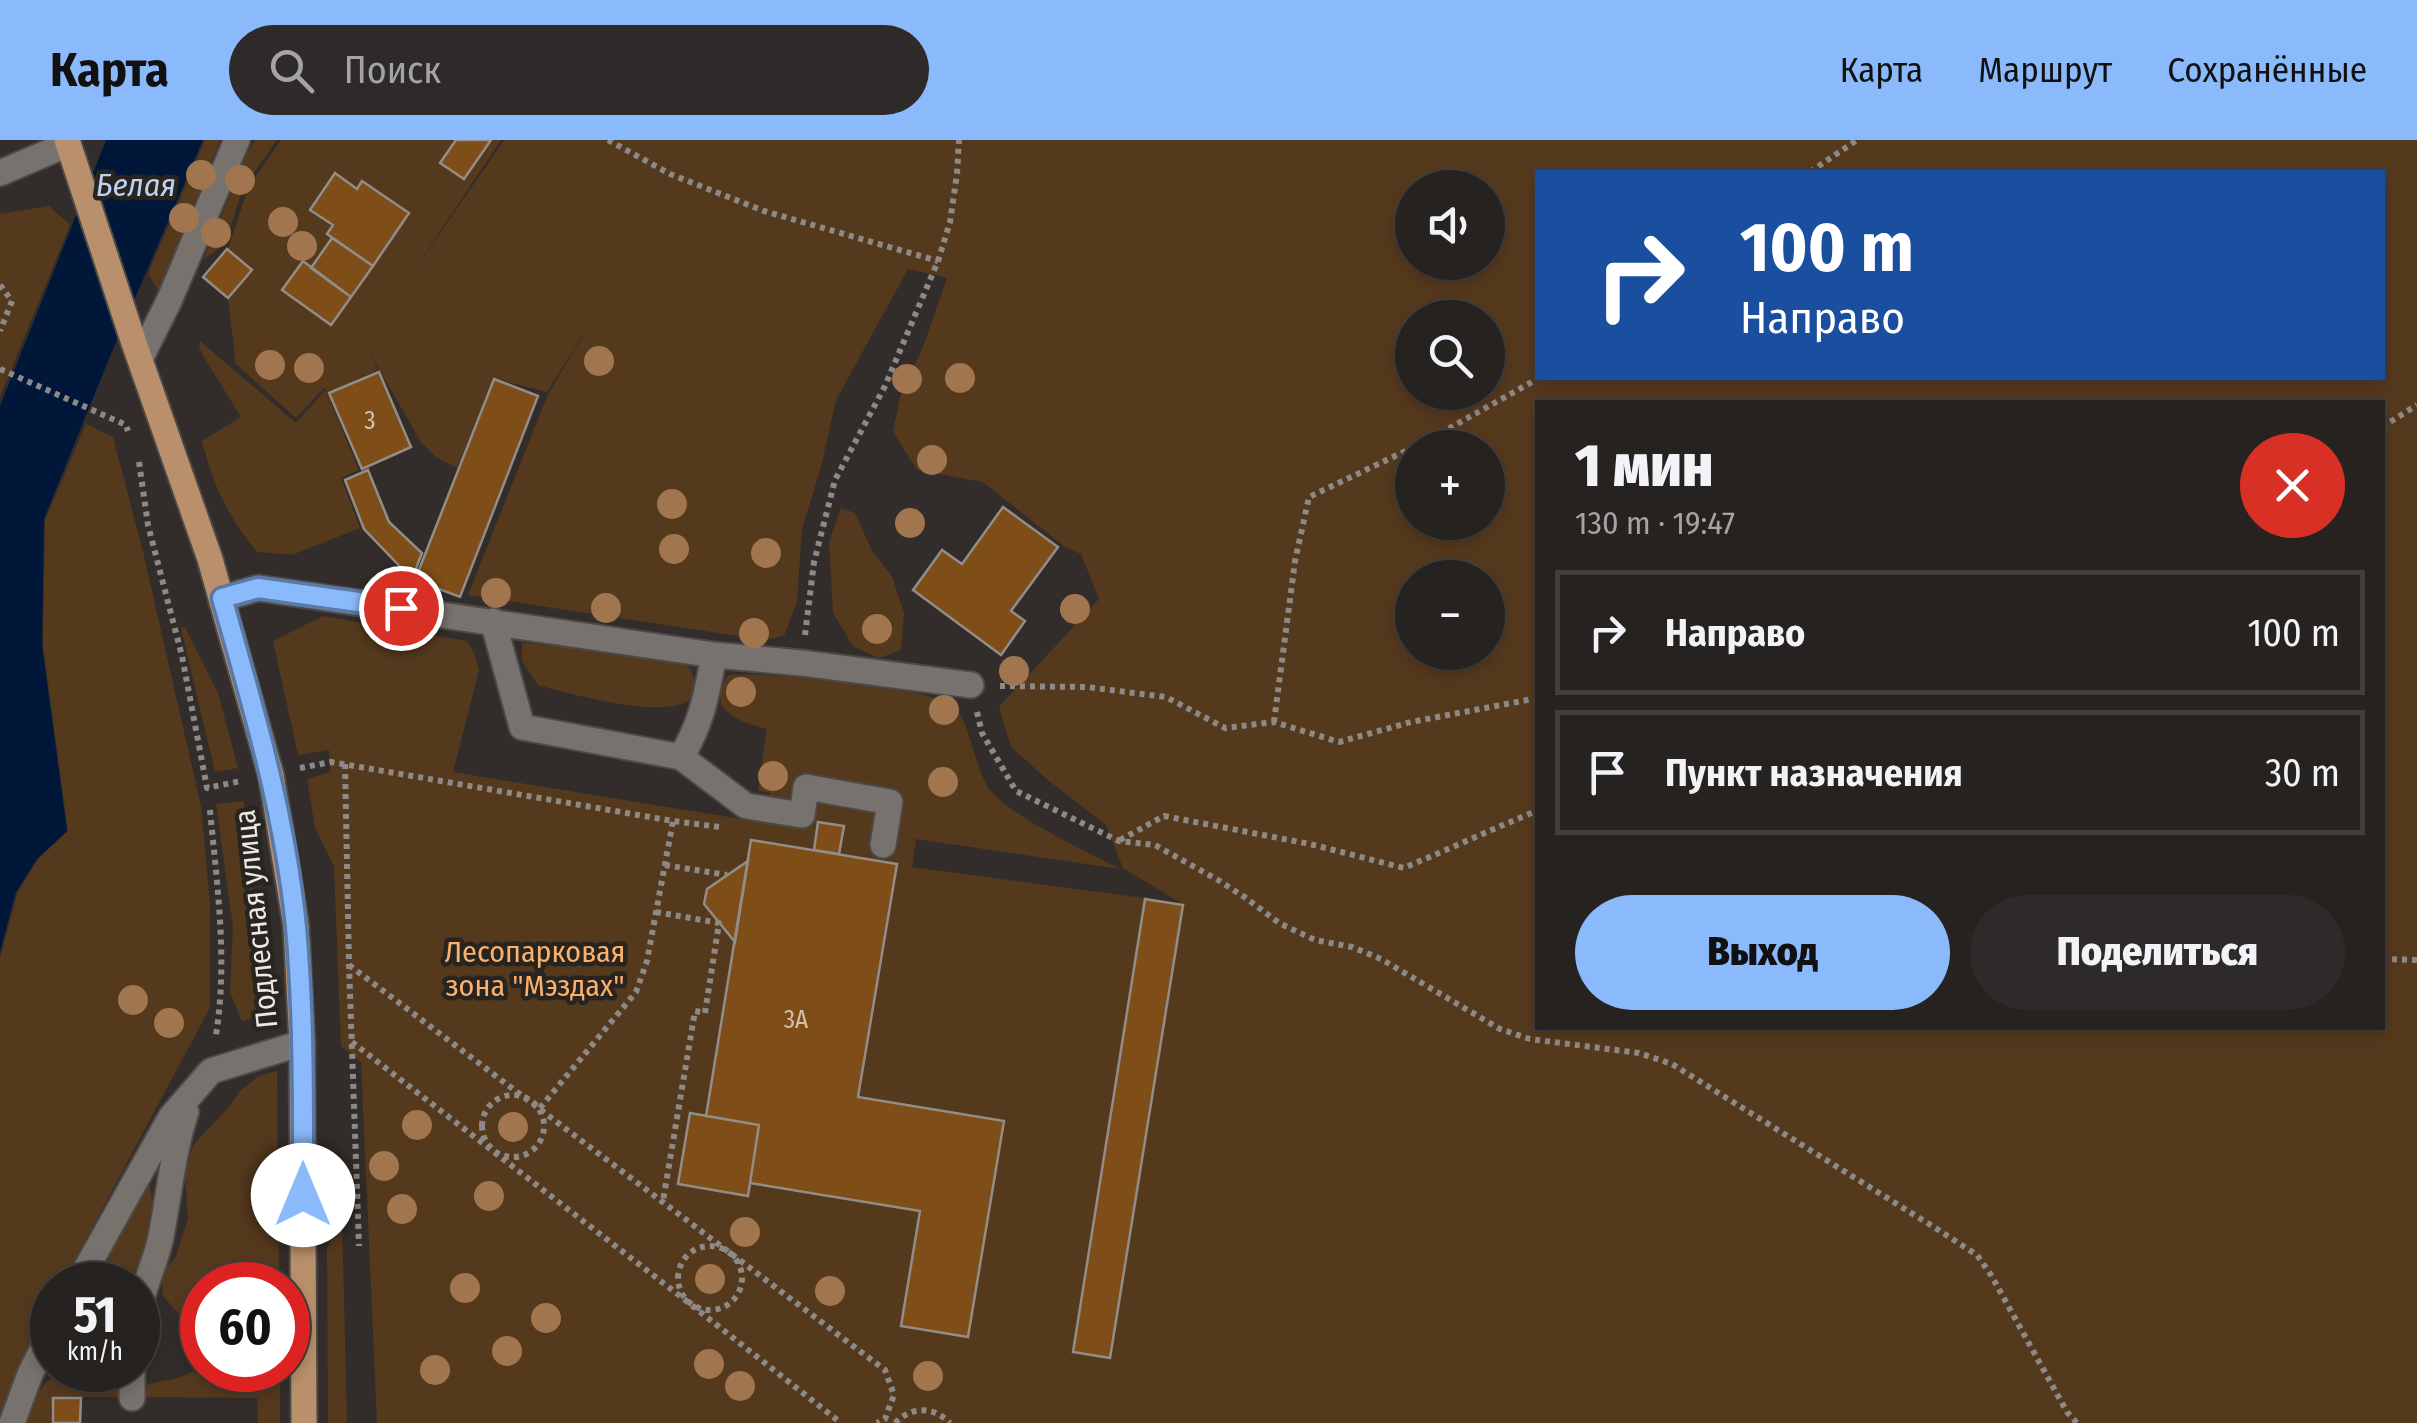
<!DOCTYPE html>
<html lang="ru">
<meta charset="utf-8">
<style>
:root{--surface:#262220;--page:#2e2a29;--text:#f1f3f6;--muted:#a4a4a5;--line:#423f3e;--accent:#8bbafc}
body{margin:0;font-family:"Fira Sans Condensed",sans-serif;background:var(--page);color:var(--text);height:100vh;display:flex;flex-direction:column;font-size:38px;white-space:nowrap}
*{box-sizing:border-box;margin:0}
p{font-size:32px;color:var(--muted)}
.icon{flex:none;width:55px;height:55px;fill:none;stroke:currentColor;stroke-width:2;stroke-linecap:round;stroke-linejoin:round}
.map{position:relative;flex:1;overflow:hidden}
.drawer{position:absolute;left:1535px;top:260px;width:850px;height:630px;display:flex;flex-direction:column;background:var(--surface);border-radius:0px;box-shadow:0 5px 15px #0003,0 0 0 2px var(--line)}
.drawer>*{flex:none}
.top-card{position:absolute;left:1535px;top:30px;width:850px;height:210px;border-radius:0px;box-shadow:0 5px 15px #0003,0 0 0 2px var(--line);background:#1a4fa0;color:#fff;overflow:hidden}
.controls{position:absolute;left:1395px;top:30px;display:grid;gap:20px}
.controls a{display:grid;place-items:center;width:110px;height:110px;border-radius:50%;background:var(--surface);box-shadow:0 5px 15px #0003,0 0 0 2px var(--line);font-size:50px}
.speed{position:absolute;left:30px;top:1122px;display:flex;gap:20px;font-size:50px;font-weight:700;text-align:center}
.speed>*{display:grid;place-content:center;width:130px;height:130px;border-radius:50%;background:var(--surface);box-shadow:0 5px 15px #0003,0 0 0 2px var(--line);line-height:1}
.speed small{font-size:25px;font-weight:400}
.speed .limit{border:15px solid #d22;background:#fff;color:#111}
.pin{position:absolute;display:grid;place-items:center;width:85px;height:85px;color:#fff;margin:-42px;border:5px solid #fff;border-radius:50%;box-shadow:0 2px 10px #0007}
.me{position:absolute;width:110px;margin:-55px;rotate:0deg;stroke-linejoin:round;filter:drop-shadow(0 0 8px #0008)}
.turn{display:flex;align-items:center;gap:35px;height:210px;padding:0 40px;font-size:45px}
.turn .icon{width:130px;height:130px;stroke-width:2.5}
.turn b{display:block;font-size:70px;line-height:85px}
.round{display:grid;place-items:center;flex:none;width:105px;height:105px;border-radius:52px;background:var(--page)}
.head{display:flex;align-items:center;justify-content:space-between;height:170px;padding:0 40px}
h1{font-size:60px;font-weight:800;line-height:75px}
.action{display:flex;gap:20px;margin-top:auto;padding:20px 40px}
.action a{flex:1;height:115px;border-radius:60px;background:var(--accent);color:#111;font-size:40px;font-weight:800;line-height:115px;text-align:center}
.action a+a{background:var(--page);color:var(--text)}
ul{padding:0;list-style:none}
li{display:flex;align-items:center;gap:30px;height:125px;margin:0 20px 15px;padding:0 20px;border:5px solid var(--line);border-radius:0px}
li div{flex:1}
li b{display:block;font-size:38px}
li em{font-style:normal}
header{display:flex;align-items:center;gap:60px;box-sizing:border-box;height:140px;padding:0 50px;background:var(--accent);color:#111}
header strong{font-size:48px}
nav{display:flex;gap:55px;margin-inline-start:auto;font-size:35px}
.search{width:700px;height:90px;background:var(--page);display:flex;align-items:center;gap:25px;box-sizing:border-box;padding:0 35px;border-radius:55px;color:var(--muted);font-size:38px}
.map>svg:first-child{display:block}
</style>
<header>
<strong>Карта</strong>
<div class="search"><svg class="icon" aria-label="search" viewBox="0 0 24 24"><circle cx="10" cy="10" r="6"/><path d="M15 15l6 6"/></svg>Поиск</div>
<nav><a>Карта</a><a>Маршрут</a><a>Сохранённые</a></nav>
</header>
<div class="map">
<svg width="2417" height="1283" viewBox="0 0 2417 1283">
<rect width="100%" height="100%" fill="#322d2a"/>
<path fill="#55391d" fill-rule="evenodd" d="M205,0H220L160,153L148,134Z
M255,0H277L243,48L225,104L203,120L248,12Z
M281,0H501L408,140L504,0H2417V1283H377L361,922L341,906L334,726L315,688L307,639L330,632L329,610L298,615L273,501L323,476L467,501L474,513L479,530L453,632L765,683L770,653L758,650L767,589C740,582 703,570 729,535C767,532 927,545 954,567C970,579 974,628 990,650C1011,677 1088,712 1120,729L916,699L912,727L1181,763L1123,728L1106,685L1049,641L1011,607L999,567L1099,459L1081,414L1065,407L983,342L917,330L893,292L900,257L923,207L947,138L908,129L836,260L821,327L802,389L797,461L784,496L764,500L468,455L548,254L595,176L547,252L493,238L457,328L436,317L421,302L368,210L378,230L329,252L326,251L359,330L341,338L360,388L292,415L257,412C227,375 214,347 202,301L241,277L199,209L200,201L296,283L326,249L324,248L296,278L236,224L228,160L252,129L228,109L248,48ZM1538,32H2382V238H1538ZM1412,48H1488V122H1412ZM1412,178H1488V252H1412ZM1538,262H2382V888H1538ZM1412,308H1488V382H1412ZM1412,438H1488V512H1412Z
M49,66L70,85L0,257V74Z
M86,284L113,297L144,416L201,666L210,763V868L61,1145H52V1160L37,1187L0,1277V818L18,752L38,719L68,691L43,505L45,380Z
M841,368L855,373L872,411L892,436L904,473L901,510L879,518L853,506L833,473L829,402Z
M185,487L218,553L238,628L215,632L181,488Z
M522,503C578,508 633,512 687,524C735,602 563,552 538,545L522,521Z
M244,661L265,875L242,881L230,852L233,787L216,664Z
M277,931L279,1145H202V1185L198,1179L179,1174L162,1155L163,1133L176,1116L188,1078L185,1034L193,1005L229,967L240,951L260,935Z
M149,1041L153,1064L146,1100L137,1129L119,1145H102L111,1109Z
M342,1079L347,1283H328L327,1108Z
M202,1227V1230H280V1283H258L257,1258L141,1257L148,1244L178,1238Z
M64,1234C85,1235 117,1232 123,1257H52L51,1283H27C34,1261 39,1239 64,1234Z"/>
<path fill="#00173a" d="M106,0H203L111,214L44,379L42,505L67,691L37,719L16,752L0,812V266Z"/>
<path fill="#7e4d18" stroke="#928d88" stroke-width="2.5" d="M456,0H491L464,39L440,23Z
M335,33L357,49L362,41L409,73L373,126L327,94L333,85L310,70Z
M332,98L373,126L351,157L311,128Z
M227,109L252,130L228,158L203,137Z
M303,121L351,157L331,185L282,150Z
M379,232L411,307L362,329L329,253Z
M494,239L538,256L460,457L415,440Z
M368,330L389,382L422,413L412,439L364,389L345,340Z
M1003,367L1058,407L1011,471L1025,481L1001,515L913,450L942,410L962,424Z
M818,682L844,686L839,714L814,710Z
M751,700L897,724L858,957L1004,981L968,1197L901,1186L920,1071L750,1043L759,985L706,976Z
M748,721L735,802L704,764L707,749Z
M1145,759L1183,765L1110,1218L1073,1212Z
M690,973L759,985L748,1056L678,1044Z
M53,1258H81L80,1283H53Z"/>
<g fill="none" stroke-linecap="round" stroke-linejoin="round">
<g stroke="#4c4845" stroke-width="29">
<path id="minor" d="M0,33L68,4
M140,219L169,161L237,0
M221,459L258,448L714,515L802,523L971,545
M493,481L522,587L681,617L746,666L802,675L806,647L890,662L883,705
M681,617C702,583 707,553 714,515
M77,1145L171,977L211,931L302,903
M138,1175C142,1150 154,1126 160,1101C169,1058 172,1014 186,972
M132,1230V1258
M12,1283L30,1234L52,1190"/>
</g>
<g stroke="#4c4845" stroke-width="29">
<path id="major" d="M67,0L134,203L210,419L271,635L296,786L302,903L304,1283"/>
</g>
<path stroke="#8d8986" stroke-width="6" stroke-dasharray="5 5" stroke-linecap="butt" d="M608,0L670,34L764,71L938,121
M1810,32L1857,0
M0,145L12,161L0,191
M0,229L126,285L128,291
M2382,287L2417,265
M1414,308L1539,238
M139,322L148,385L182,516L207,648L241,641
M805,495L814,422L835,340L885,246L938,121L950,82L957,34L959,0
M1000,546L1087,547L1166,557L1225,588L1274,582L1339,602L1411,582L1538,558
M977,572L982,593L1016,651L1119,701L1155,705L1218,740L1246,758L1279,783L1315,800L1352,807L1381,819L1500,889L1530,899L1639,913L1672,924L1937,1089L1977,1115L1991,1135L2067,1272L2077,1283
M1274,582L1295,421L1309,357L1412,308
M345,624L349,825L359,1106
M300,628L331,622L673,681L720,687
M210,670C217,745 228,820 216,895
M1120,700L1164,676L1310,704L1404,728L1538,670
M665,725L727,735
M656,772L719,783L705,873L695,871L663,1061
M2382,819L2417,820
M349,825L885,1230L894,1255L885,1279L877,1283
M352,902L680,1156L841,1283
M482 986a31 31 0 1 1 62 0a31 31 0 1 1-62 0Z
M540,968L636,852L647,821L673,681
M678 1138a32 32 0 1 1 64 0a32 32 0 1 1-64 0Z
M895,1283C912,1266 933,1266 950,1283"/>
<use href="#minor" stroke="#78726e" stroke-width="25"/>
<use href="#major" stroke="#b9906b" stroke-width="25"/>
</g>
<g fill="#a1764e">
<circle cx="201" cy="35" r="15"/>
<circle cx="240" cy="40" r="15"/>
<circle cx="184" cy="78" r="15"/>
<circle cx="283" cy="82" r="15"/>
<circle cx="216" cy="93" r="15"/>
<circle cx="302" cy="106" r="15"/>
<circle cx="599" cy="221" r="15"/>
<circle cx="270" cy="225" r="15"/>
<circle cx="309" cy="228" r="15"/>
<circle cx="960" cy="238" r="15"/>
<circle cx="907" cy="239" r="15"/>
<circle cx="932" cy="320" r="15"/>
<circle cx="672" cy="364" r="15"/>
<circle cx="910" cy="383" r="15"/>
<circle cx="674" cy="409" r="15"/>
<circle cx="766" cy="413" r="15"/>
<circle cx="496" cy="453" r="15"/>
<circle cx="606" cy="468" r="15"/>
<circle cx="1075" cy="469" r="15"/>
<circle cx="877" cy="489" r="15"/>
<circle cx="754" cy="493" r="15"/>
<circle cx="1014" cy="531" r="15"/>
<circle cx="741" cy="552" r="15"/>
<circle cx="944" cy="570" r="15"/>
<circle cx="773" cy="636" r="15"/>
<circle cx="943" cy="642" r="15"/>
<circle cx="133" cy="860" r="15"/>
<circle cx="169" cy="883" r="15"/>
<circle cx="417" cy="985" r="15"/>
<circle cx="513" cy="987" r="15"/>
<circle cx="384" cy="1026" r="15"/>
<circle cx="489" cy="1056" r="15"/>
<circle cx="402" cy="1069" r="15"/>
<circle cx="745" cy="1092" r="15"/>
<circle cx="710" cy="1139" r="15"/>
<circle cx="465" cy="1148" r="15"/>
<circle cx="830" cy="1151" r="15"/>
<circle cx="546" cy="1178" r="15"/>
<circle cx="507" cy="1211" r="15"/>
<circle cx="709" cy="1224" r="15"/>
<circle cx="435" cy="1230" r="15"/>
<circle cx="928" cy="1236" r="15"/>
<circle cx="740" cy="1246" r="15"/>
</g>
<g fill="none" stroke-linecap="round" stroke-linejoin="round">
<g stroke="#5a79a4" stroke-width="25">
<path id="route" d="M303,1055C303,966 304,876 296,787C285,675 253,566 222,458L258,448L401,468"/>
</g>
<use href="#route" stroke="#8bbafc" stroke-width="18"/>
</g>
<g text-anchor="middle" stroke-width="9" stroke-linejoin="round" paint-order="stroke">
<g font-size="25" fill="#d0c1b2">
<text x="370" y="289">3</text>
<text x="796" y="888">3А</text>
</g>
<g font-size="30" fill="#ebe8e5" stroke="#282420">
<text transform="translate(256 779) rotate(-96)" y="10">Подлесная улица</text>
</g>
<g font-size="30" fill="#fcb16b" stroke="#282420">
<text x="535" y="822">Лесопарковая<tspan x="535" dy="34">зона "Мэздах"</tspan></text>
</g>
<g font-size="32" font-style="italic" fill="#bdd3f2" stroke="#282420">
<text x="136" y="56">Белая</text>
</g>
</g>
</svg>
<div class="controls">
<a><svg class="icon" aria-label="sound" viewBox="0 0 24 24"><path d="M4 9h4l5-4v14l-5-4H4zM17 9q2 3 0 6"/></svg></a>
<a><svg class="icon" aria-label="search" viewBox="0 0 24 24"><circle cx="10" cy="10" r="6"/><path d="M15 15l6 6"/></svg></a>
<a>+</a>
<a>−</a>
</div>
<div class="speed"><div>51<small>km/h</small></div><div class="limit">60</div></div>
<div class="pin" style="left:401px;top:468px;background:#d93025"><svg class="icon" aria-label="arrive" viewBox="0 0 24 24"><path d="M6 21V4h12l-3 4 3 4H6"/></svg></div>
<svg class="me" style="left:303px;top:1055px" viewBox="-20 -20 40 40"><circle r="19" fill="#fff"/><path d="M0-13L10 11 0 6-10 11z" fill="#8bbafc"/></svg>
<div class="top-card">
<div class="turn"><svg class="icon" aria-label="right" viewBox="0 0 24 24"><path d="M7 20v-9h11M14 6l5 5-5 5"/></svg><div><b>100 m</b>Направо</div></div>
</div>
<section class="drawer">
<div class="head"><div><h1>1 мин</h1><p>130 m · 19:47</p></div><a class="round" style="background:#d93025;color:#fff"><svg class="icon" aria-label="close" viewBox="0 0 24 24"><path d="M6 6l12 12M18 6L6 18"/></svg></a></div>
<ul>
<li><svg class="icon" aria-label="right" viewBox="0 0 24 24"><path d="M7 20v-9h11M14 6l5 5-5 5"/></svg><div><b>Направо</b></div><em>100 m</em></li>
<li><svg class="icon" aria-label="arrive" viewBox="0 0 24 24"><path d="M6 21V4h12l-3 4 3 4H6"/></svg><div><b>Пункт назначения</b></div><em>30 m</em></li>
</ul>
<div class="action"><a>Выход</a><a>Поделиться</a></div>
</section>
</div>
